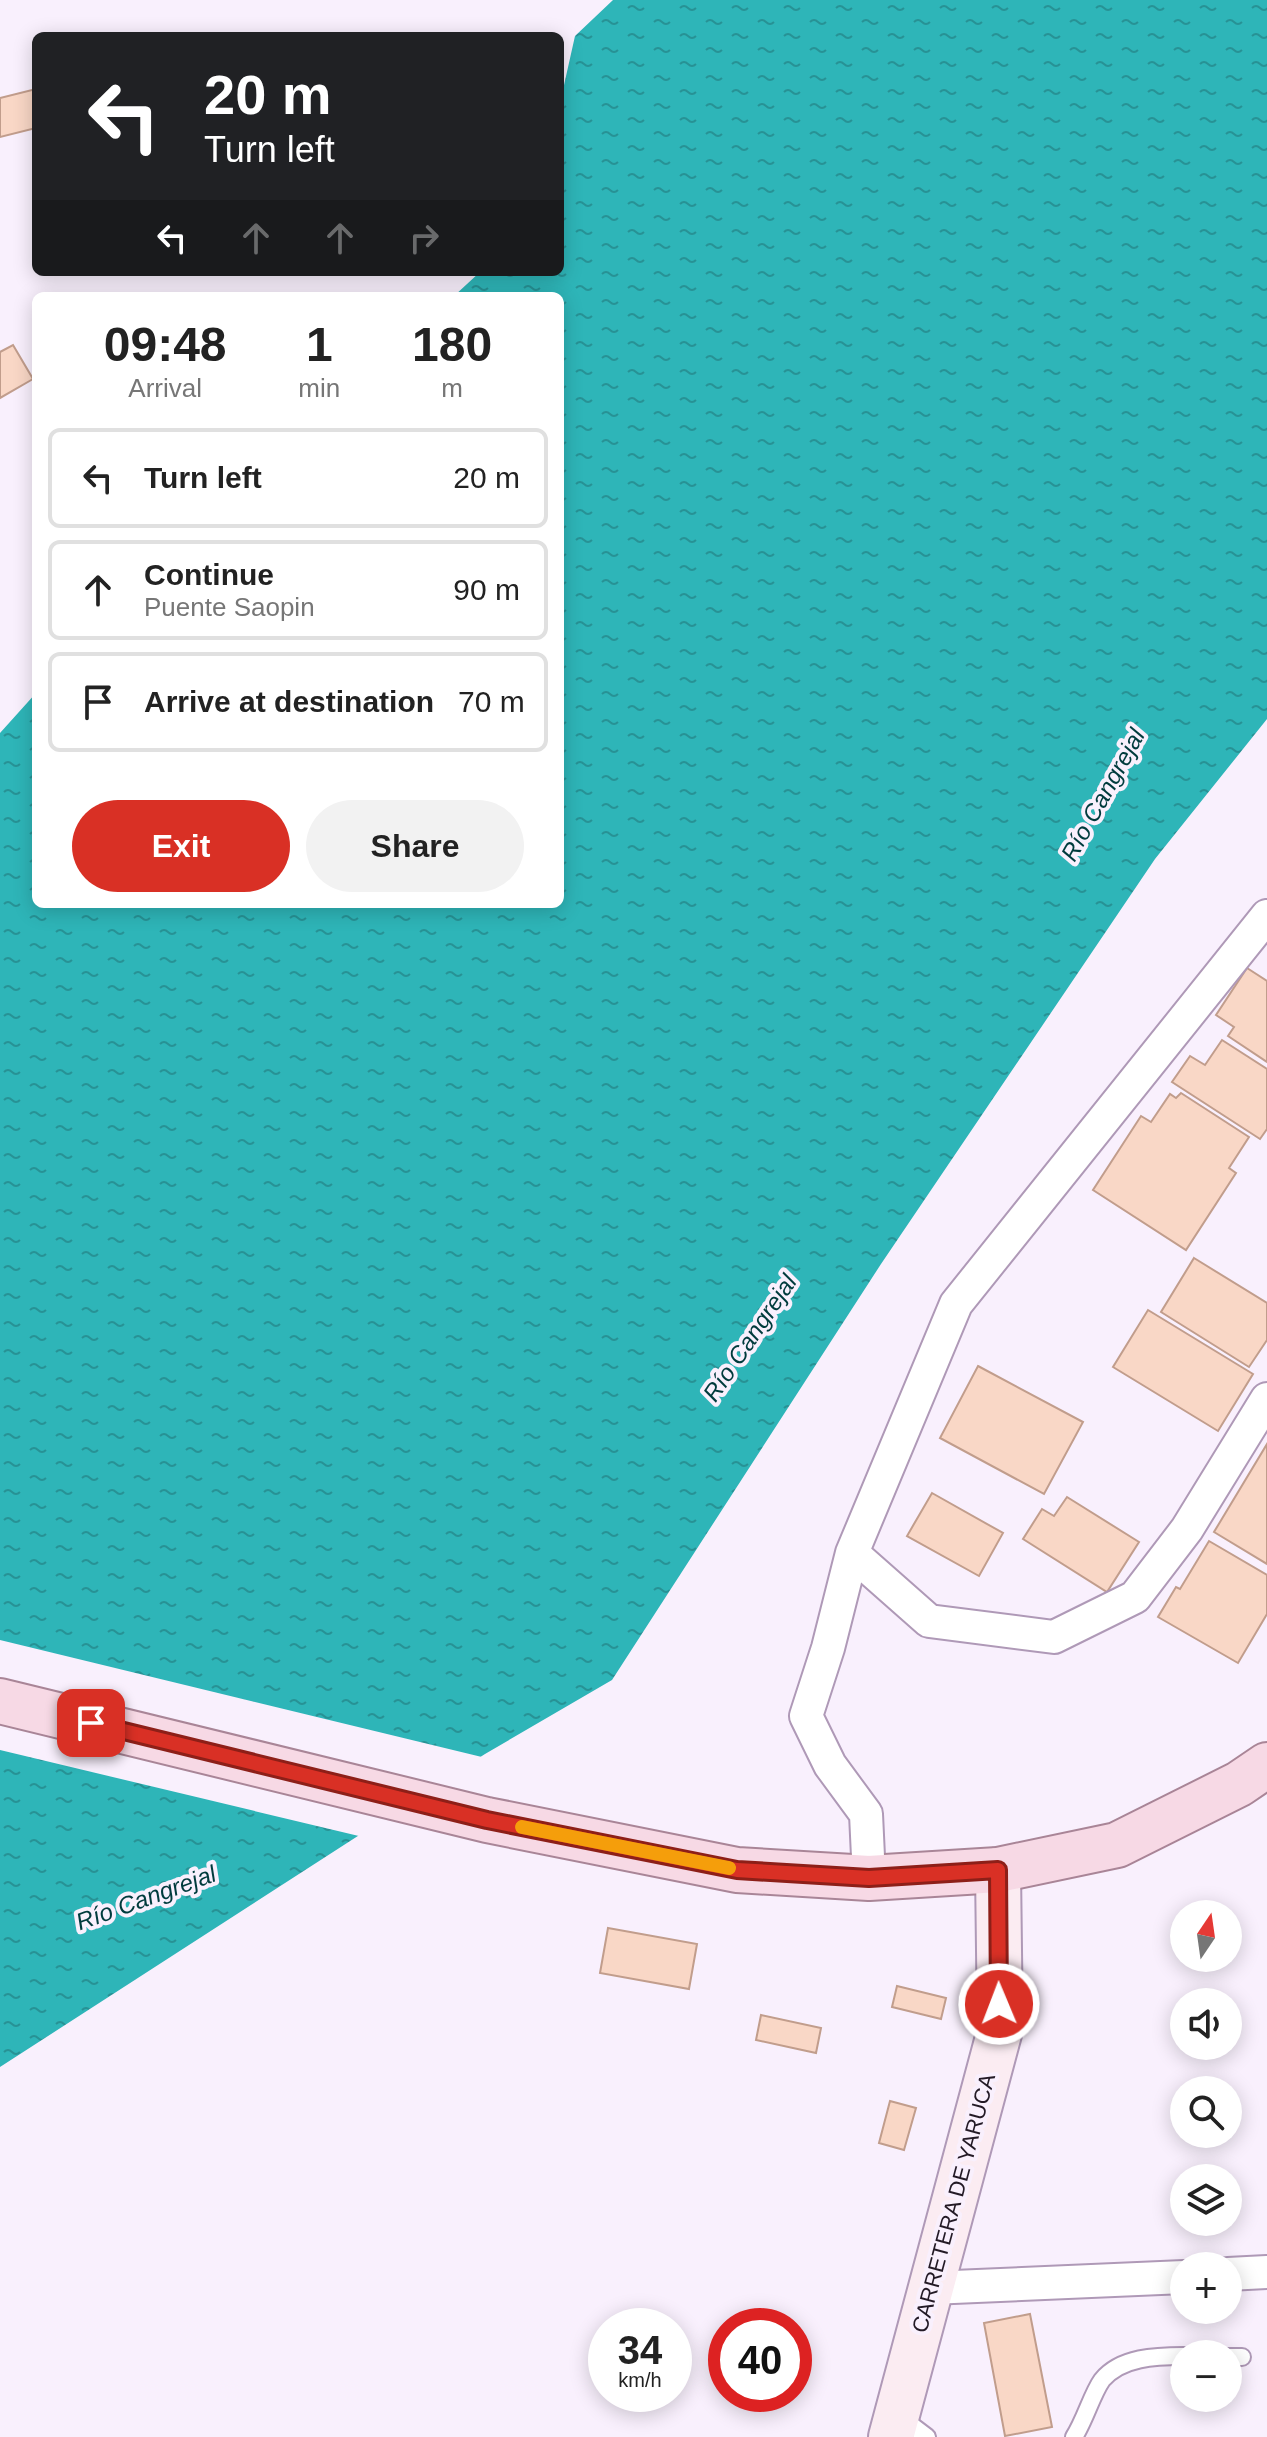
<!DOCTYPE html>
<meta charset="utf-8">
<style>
:root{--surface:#fff;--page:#f2f2f2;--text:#222;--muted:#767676;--line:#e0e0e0;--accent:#d93025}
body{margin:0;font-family:Arial,sans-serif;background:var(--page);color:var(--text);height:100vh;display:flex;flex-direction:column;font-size:30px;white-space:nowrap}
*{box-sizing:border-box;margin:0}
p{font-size:26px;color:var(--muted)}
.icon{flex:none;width:44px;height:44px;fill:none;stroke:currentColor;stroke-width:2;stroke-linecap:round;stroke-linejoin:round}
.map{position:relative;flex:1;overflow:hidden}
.details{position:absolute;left:32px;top:292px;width:532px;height:616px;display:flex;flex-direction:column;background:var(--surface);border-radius:12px;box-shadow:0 4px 20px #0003}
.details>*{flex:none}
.banner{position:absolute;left:32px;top:32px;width:532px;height:244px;border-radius:12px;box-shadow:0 4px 20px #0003;background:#202124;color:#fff;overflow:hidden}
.needle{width:52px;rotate:13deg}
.tools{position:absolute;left:1170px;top:1900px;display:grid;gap:16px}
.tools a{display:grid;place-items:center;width:72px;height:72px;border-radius:50%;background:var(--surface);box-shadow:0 4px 20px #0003;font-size:40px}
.speed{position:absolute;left:588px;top:2308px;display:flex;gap:16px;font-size:40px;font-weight:700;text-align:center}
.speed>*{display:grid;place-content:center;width:104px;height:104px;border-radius:50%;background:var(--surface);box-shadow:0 4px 20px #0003;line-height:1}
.speed small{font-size:20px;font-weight:400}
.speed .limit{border:12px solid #d22;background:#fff;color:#111}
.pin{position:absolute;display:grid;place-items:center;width:68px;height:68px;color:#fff;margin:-34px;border-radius:16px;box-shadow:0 4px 12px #0006}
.me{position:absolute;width:88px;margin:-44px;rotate:359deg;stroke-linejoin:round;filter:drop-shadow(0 0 6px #0008)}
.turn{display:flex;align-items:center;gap:28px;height:168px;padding:0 40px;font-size:36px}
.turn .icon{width:104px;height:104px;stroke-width:2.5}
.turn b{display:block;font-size:56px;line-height:68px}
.lanes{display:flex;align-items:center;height:76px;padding:0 40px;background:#0003;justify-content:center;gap:40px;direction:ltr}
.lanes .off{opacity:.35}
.eta{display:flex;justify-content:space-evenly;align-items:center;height:136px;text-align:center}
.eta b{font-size:48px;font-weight:700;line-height:56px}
.cta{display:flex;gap:16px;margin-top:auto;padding:16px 40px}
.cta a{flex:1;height:92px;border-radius:48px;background:var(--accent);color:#fff;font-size:32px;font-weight:700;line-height:92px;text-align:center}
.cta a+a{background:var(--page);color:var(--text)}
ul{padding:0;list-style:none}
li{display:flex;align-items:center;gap:24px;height:100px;margin:0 16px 12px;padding:0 24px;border:4px solid var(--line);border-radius:12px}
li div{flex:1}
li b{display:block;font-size:30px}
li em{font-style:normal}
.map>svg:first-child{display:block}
</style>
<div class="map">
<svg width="1267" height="2437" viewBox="0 0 1267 2437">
<defs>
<pattern id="water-ripples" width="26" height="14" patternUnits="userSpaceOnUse" patternTransform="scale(2)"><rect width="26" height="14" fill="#2eb5b8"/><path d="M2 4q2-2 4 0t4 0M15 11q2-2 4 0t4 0" fill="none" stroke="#279295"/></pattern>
</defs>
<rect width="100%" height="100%" fill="#f9f0fd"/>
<path fill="url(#water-ripples)" d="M613,0H1267V719L1155,859L881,1264L612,1680L485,1754L0,2067V733L36,693V904H560V296H454L480,272H560V103L575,36Z"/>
<path fill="#f9f0fd" d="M0,1640L486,1758L363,1837L0,1750Z"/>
<path fill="#f9d7c6" stroke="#c19d8c" stroke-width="2" d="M36,89V128L0,137V98Z
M13,345L33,379L0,398V352Z
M1247,968L1267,981V1062L1228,1036L1234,1027L1216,1015Z
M1222,1040L1267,1069V1129L1260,1139L1172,1082L1190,1056L1205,1065Z
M1181,1093L1249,1137L1229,1168L1236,1173L1186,1250L1093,1190L1141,1116L1151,1122L1170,1094L1176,1098Z
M1194,1258L1267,1303V1340L1249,1367L1161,1312Z
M1148,1310L1253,1374L1218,1431L1113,1367Z
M978,1366L1083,1422L1044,1494L940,1438Z
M1267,1444V1564L1214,1532Z
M932,1493L1003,1533L979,1576L907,1536Z
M1067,1497L1139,1542L1107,1592L1023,1539L1042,1509L1054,1516Z
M1209,1541L1267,1575V1614L1238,1663L1158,1617L1176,1587L1180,1589Z
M608,1928L697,1944L689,1989L600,1973Z
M897,1986L946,1998L941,2019L892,2007Z
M761,2015L821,2028L816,2053L756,2040Z
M890,2101L916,2108L904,2150L879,2143Z
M1030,2314L1052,2427L1005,2436L984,2323Z"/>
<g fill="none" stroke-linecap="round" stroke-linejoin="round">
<g stroke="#af99b7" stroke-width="20">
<path id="lane" d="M1228,2357H1242
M898,2415L927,2437
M1074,2437C1085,2420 1092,2394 1102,2380C1121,2357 1156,2356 1184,2356"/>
</g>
<g stroke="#af99b7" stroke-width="36">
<path id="street" d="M852,1553L929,1621L1054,1637L1135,1597L1187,1529L1267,1399
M869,1878L866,1814L830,1765L806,1716L828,1648L852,1553L956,1304L1267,916
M1228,2274L1267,2272
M930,2288L1184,2277"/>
</g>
<g stroke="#af99b7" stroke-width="48">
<path id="secondary" d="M891,2437L1000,2030L998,1870"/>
</g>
<g stroke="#a98597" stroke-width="48">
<path id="primary" d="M0,1701L487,1820L737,1870L869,1878L998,1870L1117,1845L1239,1784L1267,1765"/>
</g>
<use href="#lane" stroke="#fff" stroke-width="16"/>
<use href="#street" stroke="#fff" stroke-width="32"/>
<use href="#secondary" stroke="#fbecf2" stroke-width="44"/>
<use href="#primary" stroke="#f7d9e5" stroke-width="44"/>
</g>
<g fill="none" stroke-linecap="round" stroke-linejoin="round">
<g stroke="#8d1f18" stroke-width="20">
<path id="route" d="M91,1723L487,1820L737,1870L869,1878L998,1870L999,2004"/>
</g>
<use href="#route" stroke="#d93025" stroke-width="14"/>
<path stroke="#f59e0b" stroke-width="14" d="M522,1827L729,1868"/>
</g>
<g text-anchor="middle" stroke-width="8" stroke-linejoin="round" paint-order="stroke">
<g font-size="22" fill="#231a26" stroke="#f9f0fd">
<text transform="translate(953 2203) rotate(-75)" y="8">CARRETERA DE YARUCA</text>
</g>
<g font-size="24" font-style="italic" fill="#003b3d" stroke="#f9f0fd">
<text transform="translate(1103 795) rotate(-61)" y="8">Río Cangrejal</text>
<text transform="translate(750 1338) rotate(-56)" y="8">Río Cangrejal</text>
<text transform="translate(146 1898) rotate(-20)" y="8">Río Cangrejal</text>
</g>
</g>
</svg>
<div class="tools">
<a><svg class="needle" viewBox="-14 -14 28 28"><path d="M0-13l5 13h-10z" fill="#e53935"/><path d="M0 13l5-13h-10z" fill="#767676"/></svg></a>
<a><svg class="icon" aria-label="sound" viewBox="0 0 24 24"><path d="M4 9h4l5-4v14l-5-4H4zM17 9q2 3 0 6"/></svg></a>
<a><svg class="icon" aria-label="search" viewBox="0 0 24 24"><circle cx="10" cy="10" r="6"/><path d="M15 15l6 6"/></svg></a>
<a><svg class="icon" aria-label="layers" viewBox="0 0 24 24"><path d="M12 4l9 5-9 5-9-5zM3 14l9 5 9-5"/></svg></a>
<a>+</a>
<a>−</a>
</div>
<div class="speed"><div>34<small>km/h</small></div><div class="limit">40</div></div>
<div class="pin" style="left:91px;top:1723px;background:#d93025"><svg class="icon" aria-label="arrive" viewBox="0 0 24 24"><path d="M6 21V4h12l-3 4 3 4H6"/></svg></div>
<svg class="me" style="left:999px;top:2004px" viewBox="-20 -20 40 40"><circle r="17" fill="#d93025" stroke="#fff" stroke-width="3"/><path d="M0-11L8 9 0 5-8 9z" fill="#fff"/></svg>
<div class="banner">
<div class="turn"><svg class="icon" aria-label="left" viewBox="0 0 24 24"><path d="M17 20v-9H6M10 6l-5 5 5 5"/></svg><div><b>20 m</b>Turn left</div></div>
<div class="lanes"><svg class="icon" aria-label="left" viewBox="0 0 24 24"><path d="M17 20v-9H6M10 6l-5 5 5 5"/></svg><svg class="icon off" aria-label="ahead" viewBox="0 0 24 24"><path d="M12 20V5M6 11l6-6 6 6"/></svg><svg class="icon off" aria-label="ahead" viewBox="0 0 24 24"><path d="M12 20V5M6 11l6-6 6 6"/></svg><svg class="icon off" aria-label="right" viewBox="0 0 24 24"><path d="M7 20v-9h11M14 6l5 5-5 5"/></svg></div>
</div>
<section class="details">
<div class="eta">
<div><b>09:48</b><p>Arrival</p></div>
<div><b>1</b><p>min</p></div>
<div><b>180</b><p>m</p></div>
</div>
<ul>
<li><svg class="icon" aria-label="left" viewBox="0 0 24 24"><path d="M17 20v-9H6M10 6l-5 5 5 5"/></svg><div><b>Turn left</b></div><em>20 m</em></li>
<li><svg class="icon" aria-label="ahead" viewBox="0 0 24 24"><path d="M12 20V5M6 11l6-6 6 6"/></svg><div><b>Continue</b><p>Puente Saopin</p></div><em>90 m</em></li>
<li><svg class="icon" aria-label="arrive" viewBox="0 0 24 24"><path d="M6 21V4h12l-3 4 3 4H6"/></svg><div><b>Arrive at destination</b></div><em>70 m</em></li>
</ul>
<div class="cta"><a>Exit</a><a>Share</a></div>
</section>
</div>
